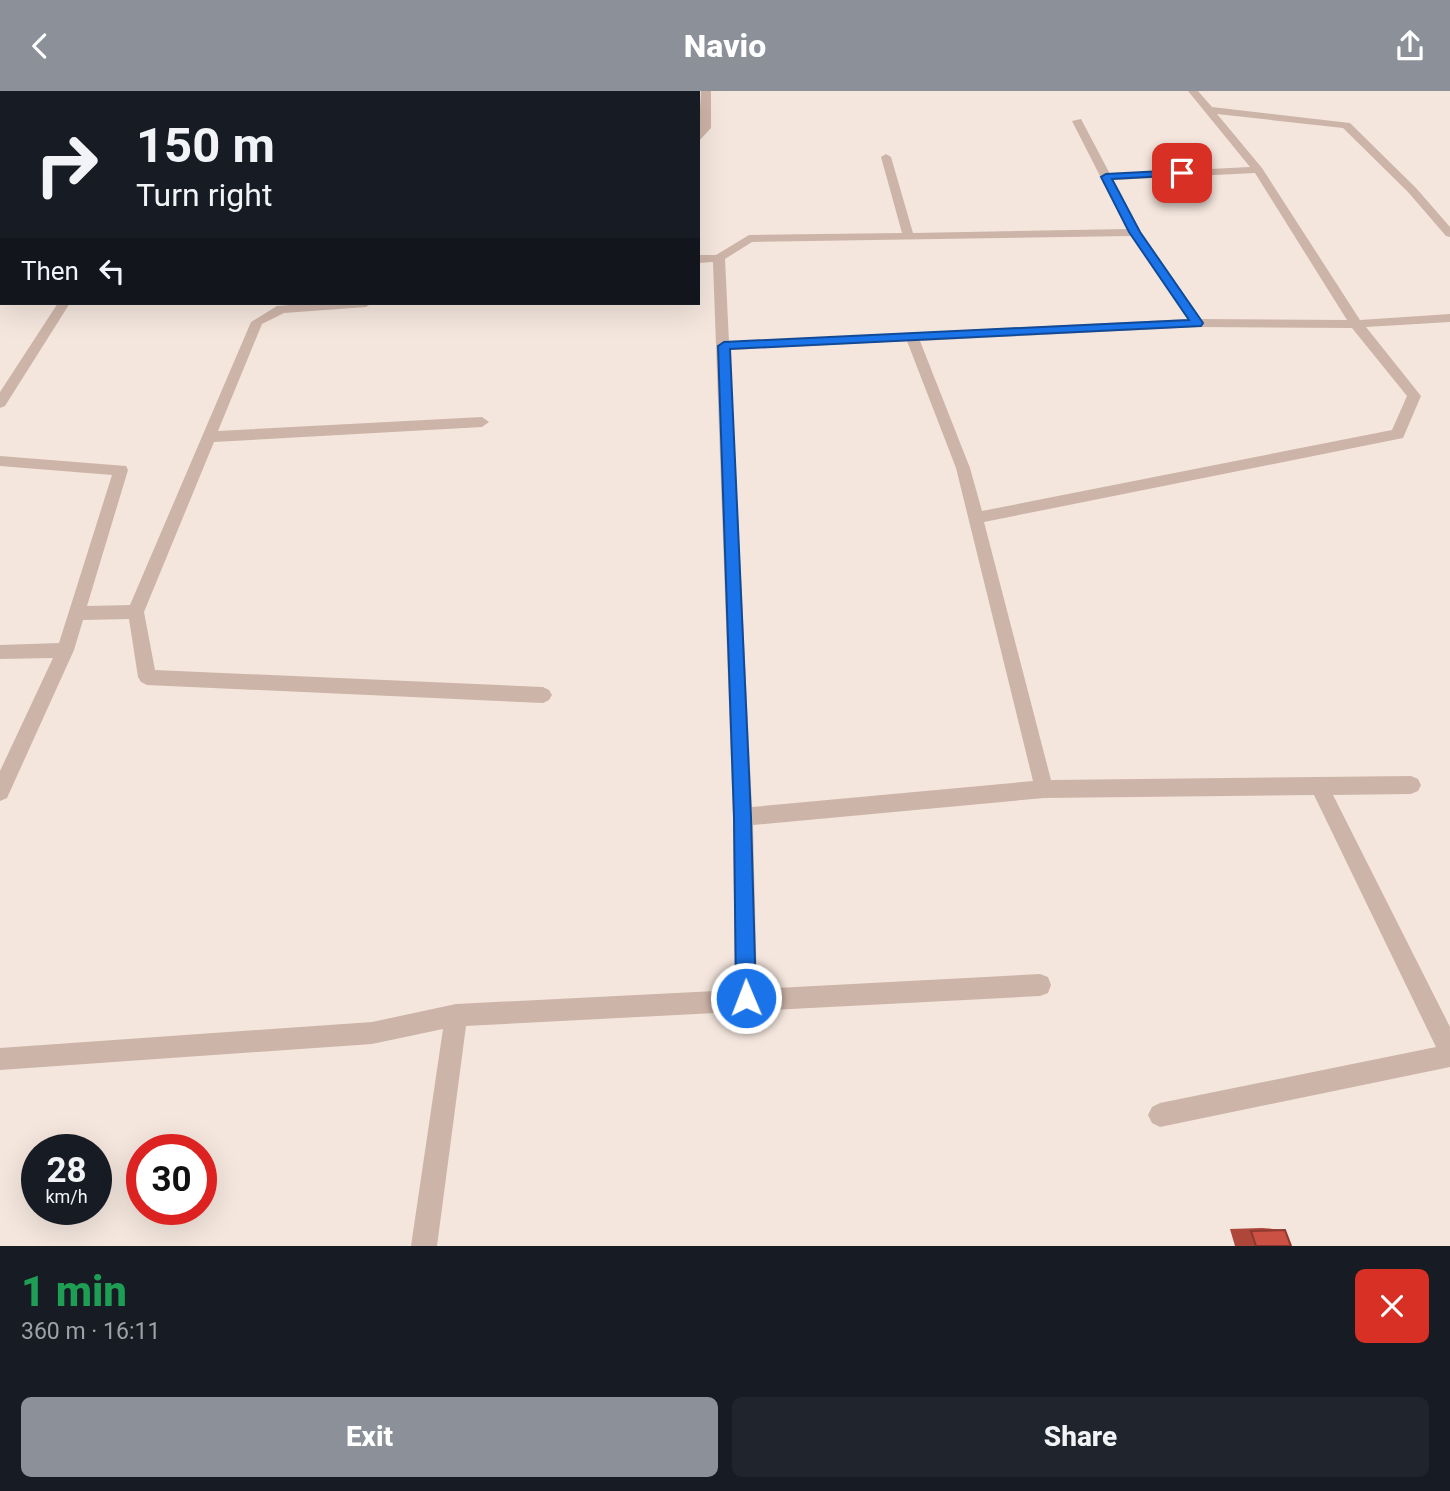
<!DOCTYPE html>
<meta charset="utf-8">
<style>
:root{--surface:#171b24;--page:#20242c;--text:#f1f3f6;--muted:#9ea1a6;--accent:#8c9099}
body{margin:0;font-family:Roboto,sans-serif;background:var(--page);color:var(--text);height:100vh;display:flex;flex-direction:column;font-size:26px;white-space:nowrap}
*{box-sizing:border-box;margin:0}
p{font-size:23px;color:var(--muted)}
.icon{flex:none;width:38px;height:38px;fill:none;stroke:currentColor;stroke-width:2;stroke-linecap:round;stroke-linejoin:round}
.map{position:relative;height:1155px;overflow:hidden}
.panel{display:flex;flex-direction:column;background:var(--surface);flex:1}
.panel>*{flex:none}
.guide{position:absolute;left:0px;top:0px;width:700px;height:214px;box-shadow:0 7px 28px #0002;background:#171b24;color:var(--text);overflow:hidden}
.speed{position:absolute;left:21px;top:1043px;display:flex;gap:14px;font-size:35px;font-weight:700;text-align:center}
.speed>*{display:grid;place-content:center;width:91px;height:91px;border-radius:50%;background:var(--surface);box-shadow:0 7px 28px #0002;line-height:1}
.speed small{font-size:18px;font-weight:400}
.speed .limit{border:10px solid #d22;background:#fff;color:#111}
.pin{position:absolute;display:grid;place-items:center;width:60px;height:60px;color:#fff;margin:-30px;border-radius:14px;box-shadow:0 4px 10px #0006}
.me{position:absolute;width:77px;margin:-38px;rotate:359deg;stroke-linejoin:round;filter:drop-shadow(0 0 5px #0008)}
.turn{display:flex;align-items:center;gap:24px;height:147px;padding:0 21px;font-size:32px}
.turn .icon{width:91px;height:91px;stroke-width:2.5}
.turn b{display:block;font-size:49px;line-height:60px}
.then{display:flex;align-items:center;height:66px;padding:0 21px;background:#0003;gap:14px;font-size:26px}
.round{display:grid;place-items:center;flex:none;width:74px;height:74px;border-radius:10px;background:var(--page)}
.headline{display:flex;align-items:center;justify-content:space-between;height:119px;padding:0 21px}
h1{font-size:42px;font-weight:800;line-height:52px;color:#1e9e55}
.primary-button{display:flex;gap:14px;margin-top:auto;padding:14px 21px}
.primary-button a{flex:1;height:80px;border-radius:10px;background:var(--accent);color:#fff;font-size:28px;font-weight:800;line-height:80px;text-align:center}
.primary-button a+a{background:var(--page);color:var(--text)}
header{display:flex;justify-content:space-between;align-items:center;height:91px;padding:0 21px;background:var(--accent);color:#fff;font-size:32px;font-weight:800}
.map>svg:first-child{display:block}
</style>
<header><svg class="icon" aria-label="back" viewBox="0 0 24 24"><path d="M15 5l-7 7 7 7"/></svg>Navio<svg class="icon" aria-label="share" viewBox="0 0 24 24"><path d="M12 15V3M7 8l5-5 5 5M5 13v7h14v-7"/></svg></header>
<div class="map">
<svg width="1450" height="1155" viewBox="0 0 1450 1155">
<rect width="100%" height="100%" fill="#f4e6dd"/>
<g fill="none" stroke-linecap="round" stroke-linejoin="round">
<path fill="#cdb4a8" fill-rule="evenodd" d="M42,0H52L41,2Z
M701,0H711V37L698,51Z
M1188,0H1198L1212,16L1350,32L1416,97L1450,136V146L1446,145L1408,101L1343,37L1217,23L1262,77L1360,229L1450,223V231L1366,236L1421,305L1403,347L984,431L1051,689L1411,685L1418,688L1421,694L1418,700L1411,703L1333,704L1450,936V976L1160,1036L1152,1032L1148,1024L1152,1016L1160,1012L1436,956L1314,704L1044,707L753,734L757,898L1040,883L1048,886L1051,894L1048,902L1040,905L466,935L437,1155H411L443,938L372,953L0,979V957L372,931L456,913L735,899L733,726L713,171L698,172V164H716L749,144L902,142L881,66L886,63L891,66L913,142L1127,138L1072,30L1081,28L1110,83L1250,76ZM1255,82L1347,229L1201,228L1141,141L1113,89ZM1132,145L1188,228L729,251L725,168L752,151ZM1197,236L1352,237L1407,305L1392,339L982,420L970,377L920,250ZM907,250L956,377L1033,690L752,716L730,259Z
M0,51H2L0,60Z
M0,169H2V177H0Z
M58,212H70L5,315L0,317V301Z
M315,212H372L366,216L284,222L262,233L218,340L482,326L489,331L482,336L214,351L144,521L155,579L543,596L549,599L552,604L549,609L543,612L147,594L141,591L138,586L129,528L83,529L74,559L7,707L0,710V680L53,567L0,568V554L59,552L112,384L0,375V365L126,375L128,379L87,515L130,514L251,231L277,215Z"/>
</g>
<path fill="#af463a" d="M240,0H334L333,2H241Z
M1262,1137L1285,1139L1291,1155H1235L1230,1138Z"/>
<path fill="#8e3930" d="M325,0H334L333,2H325Z"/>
<path fill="#cb5144" stroke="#8e3930" stroke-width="2" d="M1285,1139L1291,1155H1256L1251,1140Z"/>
<path fill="#1a73e8" stroke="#114b97" stroke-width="2" d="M1182,79L1187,82L1185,84L1112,88L1140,141L1203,232L1201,235L730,258L751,726L756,907L753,914L746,917L739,914L736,907L734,726L718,255L724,251L1189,229L1129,141L1101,86L1106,83Z"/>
</svg>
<div class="speed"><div>28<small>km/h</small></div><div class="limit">30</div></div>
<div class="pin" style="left:1182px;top:82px;background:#d93025"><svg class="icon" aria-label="arrive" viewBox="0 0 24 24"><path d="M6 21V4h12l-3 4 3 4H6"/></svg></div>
<svg class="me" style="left:746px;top:907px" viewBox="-20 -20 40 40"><circle r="17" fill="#1a73e8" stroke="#fff" stroke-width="3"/><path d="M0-11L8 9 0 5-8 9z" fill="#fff"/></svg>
<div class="guide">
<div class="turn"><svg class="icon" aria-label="right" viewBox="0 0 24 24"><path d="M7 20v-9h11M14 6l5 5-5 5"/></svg><div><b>150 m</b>Turn right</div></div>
<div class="then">Then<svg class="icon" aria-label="left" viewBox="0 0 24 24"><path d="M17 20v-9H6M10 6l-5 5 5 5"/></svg></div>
</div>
</div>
<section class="panel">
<div class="headline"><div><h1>1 min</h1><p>360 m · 16:11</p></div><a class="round" style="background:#d93025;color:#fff"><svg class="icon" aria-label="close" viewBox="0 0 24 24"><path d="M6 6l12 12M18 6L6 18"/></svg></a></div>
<div class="primary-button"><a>Exit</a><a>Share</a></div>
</section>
